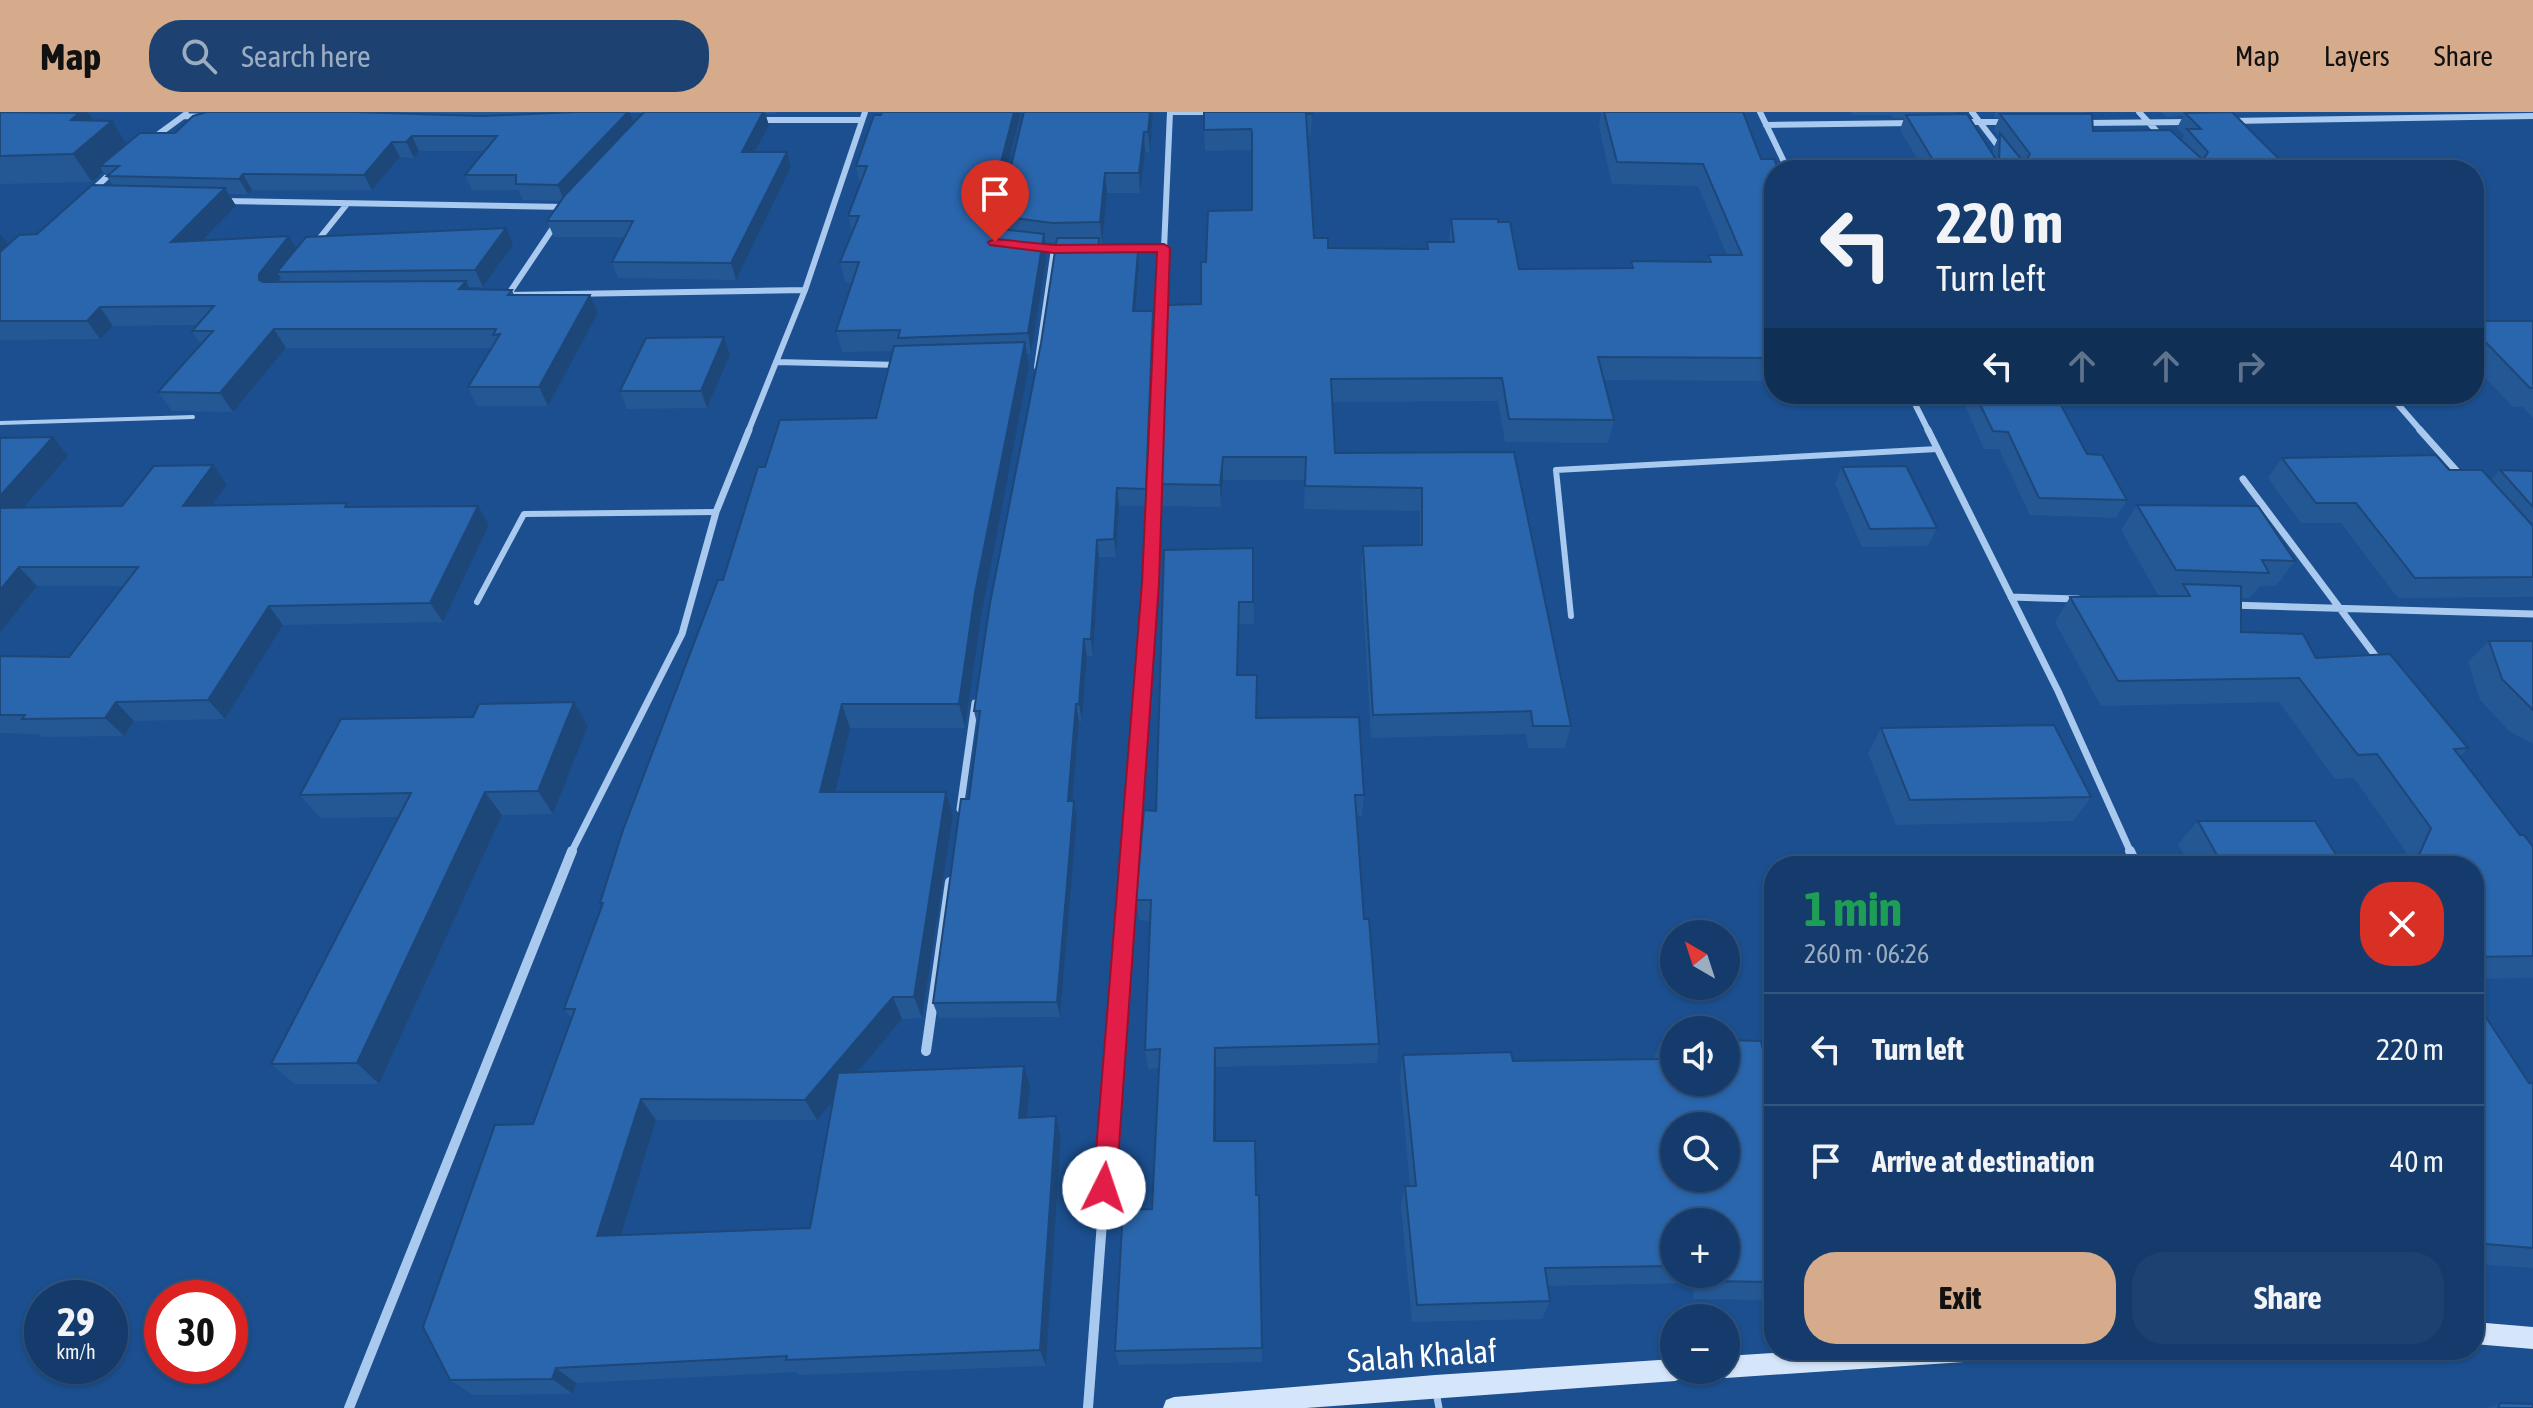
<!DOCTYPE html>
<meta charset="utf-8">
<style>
:root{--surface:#143b6b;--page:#1d4271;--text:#f1f3f6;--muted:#9dadc1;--line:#33557e;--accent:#d6ab8b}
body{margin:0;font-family:"Asap Condensed",sans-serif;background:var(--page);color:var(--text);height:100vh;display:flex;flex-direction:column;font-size:30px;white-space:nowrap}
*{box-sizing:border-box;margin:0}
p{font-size:26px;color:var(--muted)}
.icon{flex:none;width:44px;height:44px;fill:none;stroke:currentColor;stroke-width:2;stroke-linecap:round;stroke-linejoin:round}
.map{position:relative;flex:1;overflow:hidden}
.drawer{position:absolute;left:1764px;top:744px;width:720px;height:504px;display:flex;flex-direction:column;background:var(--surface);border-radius:32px;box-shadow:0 2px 6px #0004,0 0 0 2px var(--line)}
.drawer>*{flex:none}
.top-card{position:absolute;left:1764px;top:48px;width:720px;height:244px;border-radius:32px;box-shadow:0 2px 6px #0004,0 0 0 2px var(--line);background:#143b6b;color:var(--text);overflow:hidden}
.needle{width:52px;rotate:321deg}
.controls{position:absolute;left:1660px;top:808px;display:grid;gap:16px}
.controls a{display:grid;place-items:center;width:80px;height:80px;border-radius:50%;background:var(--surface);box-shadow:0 2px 6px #0004,0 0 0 2px var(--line);font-size:40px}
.speed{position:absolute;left:24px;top:1168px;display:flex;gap:16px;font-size:40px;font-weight:700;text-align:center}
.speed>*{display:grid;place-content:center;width:104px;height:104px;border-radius:50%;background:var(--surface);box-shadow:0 2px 6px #0004,0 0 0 2px var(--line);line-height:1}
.speed small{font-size:20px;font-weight:400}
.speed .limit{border:12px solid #d22;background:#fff;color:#111}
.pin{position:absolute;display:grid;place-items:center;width:68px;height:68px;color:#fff;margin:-82px -34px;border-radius:50% 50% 50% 0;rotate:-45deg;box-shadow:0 0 8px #0007}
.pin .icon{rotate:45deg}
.me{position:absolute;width:88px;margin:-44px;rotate:4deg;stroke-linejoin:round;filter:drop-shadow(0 0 6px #0008)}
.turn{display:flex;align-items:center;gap:28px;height:168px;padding:0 40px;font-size:36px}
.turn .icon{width:104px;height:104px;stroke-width:2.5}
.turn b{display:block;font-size:56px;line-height:68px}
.lanes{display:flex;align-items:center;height:76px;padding:0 40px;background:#0003;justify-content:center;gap:40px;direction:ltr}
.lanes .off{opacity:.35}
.round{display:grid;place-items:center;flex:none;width:84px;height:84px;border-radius:32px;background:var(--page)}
.headline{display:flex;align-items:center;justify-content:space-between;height:136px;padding:0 40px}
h1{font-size:48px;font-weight:700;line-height:60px;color:#1e9e55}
.cta{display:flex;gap:16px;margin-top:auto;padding:16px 40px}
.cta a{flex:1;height:92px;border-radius:32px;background:var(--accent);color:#111;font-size:32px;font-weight:700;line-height:92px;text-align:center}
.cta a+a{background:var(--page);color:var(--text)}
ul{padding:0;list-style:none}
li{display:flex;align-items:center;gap:24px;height:112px;padding:0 40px;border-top:2px solid var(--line)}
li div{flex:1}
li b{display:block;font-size:30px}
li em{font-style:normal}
header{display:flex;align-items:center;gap:48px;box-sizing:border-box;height:112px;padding:0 40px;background:var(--accent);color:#111}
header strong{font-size:38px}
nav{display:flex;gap:44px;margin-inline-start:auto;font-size:28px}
.search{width:560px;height:72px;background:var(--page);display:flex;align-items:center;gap:20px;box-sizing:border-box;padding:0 28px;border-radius:32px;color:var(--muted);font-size:30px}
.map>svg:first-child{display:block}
</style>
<header>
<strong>Map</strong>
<div class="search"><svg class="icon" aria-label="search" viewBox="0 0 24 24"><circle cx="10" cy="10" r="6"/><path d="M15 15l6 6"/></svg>Search here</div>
<nav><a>Map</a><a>Layers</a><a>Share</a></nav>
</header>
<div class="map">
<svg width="2533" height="1296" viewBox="0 0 2533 1296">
<rect width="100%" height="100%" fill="#1b4f8f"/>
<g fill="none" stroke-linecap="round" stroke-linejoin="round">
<path stroke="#a9c9ee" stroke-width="4" d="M1170,1H1211
M0,311L193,305"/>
<path stroke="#a9c9ee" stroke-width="6" d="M477,490L524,402L716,400
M1571,504L1556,358L1937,337"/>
<path stroke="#a9c9ee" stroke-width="7" d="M1436,1280L1439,1296"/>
<path stroke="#a9c9ee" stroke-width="6" d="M1760,0L1788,58
M1972,0L2001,38
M2139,0L2163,26
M184,4L203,5
M756,8H862
M2231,9L2533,4
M1963,10H2006
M2083,11L2190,10
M1766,13L1914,11
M152,27L186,2
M92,79L114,58
M224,89L566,95
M315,132L347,92
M1092,136H1164
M504,183L805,178
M508,183L557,110
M776,250L899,253
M1037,255L1054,137
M1910,282L1929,320
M2389,282L2422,320
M748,320L805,178L865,0
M1156,320L1170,0"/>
<path stroke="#a9c9ee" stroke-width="7" d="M1928,318L2058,579L2131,741
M2420,318L2462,365
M2243,367L2380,550
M2011,485L2078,487
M2231,493L2533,502
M960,697L975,591
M571,741L682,522L716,400L749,318
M1130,741L1150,471L1157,318"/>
<path stroke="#a9c9ee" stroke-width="10" d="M2130,739L2137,754
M926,939L950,770
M349,1296L572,739
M1088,1296L1130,739"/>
<path fill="#d6e6fa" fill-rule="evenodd" d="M2474,1210L2533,1215V1237L2474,1232Z
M1816,1238H1990L1987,1246L1979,1249L1726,1266L1718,1263L1716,1258H1726V1244Z
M1674,1247V1258H1686L1683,1266L1675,1269L1306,1296H1163L1166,1288L1174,1285L1435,1263Z"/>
</g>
<path fill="#245895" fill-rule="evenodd" d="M0,0H88L94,9H112L126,32L175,21L207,0H776L775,2H765L769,14L755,40L791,55L736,168L618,166L612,150L624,125H554L547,109L561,89L523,88L518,78H472L465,63L484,39H419L414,46L400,45L372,78H252L248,82H229L236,94L202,128L296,137L513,133L483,175H469L470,178H512L514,183H590L598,201L548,294H477L468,275L492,236H286L233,300L172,299L158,280L201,233L192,219L197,213L113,214L100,227L0,228V123L8,132L37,122L114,74L103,60L92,70L0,72ZM631,1H643L634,10Z
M882,0H1021L992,116L1001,117L999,104L1024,0H1153L1150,40H1145L1140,81H1107L1102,131H1100L1101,140H1138L1139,157L1136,199L1155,216L1147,394H1119L1116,445H1099L1093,544H1087L1082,609H1079L1072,689H1074L1077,706L1060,905L939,906L933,891L969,687L978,616L974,599L1041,231L1056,131L1045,130L1047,142L1031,242H1027L1029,254L981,506L965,616H850L835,680H946L953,704L922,906L902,907L857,960L1030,975L1027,1006L1056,1004L1061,1025L1046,1254L800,1263L797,1260L576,1271L573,1282L473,1283L450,1268L533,1012L572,907L564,897L602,793L600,791L765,355L876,306L893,239L842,240L836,219L852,171L845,170L840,150L852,120L848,104L860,72L856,54ZM833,989L810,1116L621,1123L656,1008H817Z
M1312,0L1311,23H1308L1314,126L1328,136L1426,137L1427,130H1449L1451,107L1498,110L1519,157L1630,156L1631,149L1707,150L1708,143H1727L1698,74L1612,72L1599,15L1601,0H1743L1761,47L1774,58V269L1603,268L1614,308L1608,331L1505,330L1498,289L1332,290L1335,341L1514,340L1571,614L1565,636H1528L1526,622L1371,626L1361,457L1363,434L1420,433V399L1304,397L1305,368H1223L1221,395L1160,394L1158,372L1201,192L1206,150L1252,98V41L1251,38L1205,39L1204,18Z
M1851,0H1956L1955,2L1993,43V37L1999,24L1994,18L1999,6H1994L1995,0H2086L2085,2L2093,19L2182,28L2184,23L2177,16L2183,4L2166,5L2161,0H2232L2286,54L2298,58H1924L1900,18L1904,6H1893L1891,3H1852Z
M2474,209H2533V306L2523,295H2513L2474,254Z
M724,225L730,243L707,296L627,297L620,279Z
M1972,282H2055L2087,342L2127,388L2116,406L2030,403L1999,337H1984L1966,296Z
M0,326L68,344L23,396L122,394L227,373L212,393L350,395L489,413L443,510L283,513L225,607L134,609L124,624L42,625L38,622L0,621V544L69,545L123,474H37L0,521Z
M2282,346L2449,358L2491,368L2500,358L2533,359V485L2398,486L2341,411H2301L2268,366Z
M1842,355L1937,416L1928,434L1862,435L1835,372Z
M2137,393L2295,449L2276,474H2260L2250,486H2241V520L2316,546L2468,636L2460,645L2520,723L2533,735V866L2474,867V754H2399L2406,740L2354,666L2335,667L2279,590L2101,594L2055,510L2070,485L2174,484L2158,483L2121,418Z
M1253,436L1254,512H1239L1238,563L1257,606L1364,683L1362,704H1357L1364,807L1379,932L1377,951L1216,955V1029L1256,1083H1259L1262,1250L1119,1253L1115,1239L1152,1097L1159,956L1148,957L1145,938L1150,809L1139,808L1136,788L1156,699Z
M2489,529H2533V632L2509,619L2480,588L2468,550Z
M588,614L553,702L502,703L379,972H295L271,952L398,705L320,706L300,683Z
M1881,616L2091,685L2073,709L1896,713L1868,641Z
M2198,709L2343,754H2190L2178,732Z
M2474,887L2529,971H2533V1156L2474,1152Z
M1661,928L1774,985V1188L1694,1187L1692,1171L1548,1174L1550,1189L1542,1207L1412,1210L1401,1094L1405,1074H1410L1400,965L1403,943L1513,949L1653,947ZM1674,1110L1726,1162H1674Z
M2500,1291L2533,1296H2488Z"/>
<path fill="#1d4779" d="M60,0H88L95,11L112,9L129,36L100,54L103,60L92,70L73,42Z
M628,0H630L635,13L564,89L558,73Z
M763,0H765L769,14L746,55L742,40Z
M1014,0H1021L989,129L986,109Z
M1150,0H1153L1150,40L1148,20Z
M1144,20L1145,40L1140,81L1139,61Z
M412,24L419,39L414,46L406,30Z
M392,30L400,45L372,78L364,63Z
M787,40L791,55L736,168L731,151Z
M1105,61L1107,81L1102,131L1100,110Z
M243,62L252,78L248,82L239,67Z
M225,76L236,94L183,148L171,130Z
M506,116L513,133L483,175L475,158Z
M1044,122L1047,142L1031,242L1028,221Z
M1,123L15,141L0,155V124Z
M289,124L299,142L277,160L281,166L270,180L259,168V162Z
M1138,140L1139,157L1134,216L1133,199Z
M466,169L475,187L459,177Z
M590,183L598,201L548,294L539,275Z
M100,195L113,214L100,227L87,209Z
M1153,199L1155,216L1147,394L1146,377Z
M274,217L286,236L233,300L220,281Z
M724,225L730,243L707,296L701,279Z
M1025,230L1029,254L981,506L965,616L959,592L975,481Z
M53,325L68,344L6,416L0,409V384Z
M1223,345V368L1221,395L1220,373Z
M213,353L227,373L197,413L183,394Z
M1117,376L1119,394L1116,445L1114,427Z
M478,394L489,413L443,510L430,491Z
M1097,428L1099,445L1093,544L1091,527Z
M19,455L37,474L0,521V478Z
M1239,490V512L1237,584V563Z
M269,494L283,513L225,607L208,588Z
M1084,527L1087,544L1082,609L1079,592Z
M116,590L134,609L124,624L105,606Z
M574,590L588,614L553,702L538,679Z
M842,592L850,616L830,704L820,680Z
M1076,592L1079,609L1071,706L1068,689Z
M485,680L502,703L379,972L357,951Z
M946,680L953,704L922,906L914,885Z
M1074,689L1077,706L1060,905L1057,890Z
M893,885L902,907L817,1008L805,988Z
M1215,936L1216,955V1047L1214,1029Z
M1024,954L1030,975L1025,1026L1019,1006Z
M641,987L656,1008L615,1143L597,1124Z
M1056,1004L1061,1025L1046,1254L1040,1238Z
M556,1256L576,1271L573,1282L552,1267Z"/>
<path fill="#2a66ad" stroke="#1d4779" stroke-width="2" fill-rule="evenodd" d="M0,0L79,1L71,8L112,9L73,42L0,44Z
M207,0H355L482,4L576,0H628L558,73L516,72V63H465L497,24H412L406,30H392L364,63L243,62L239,67L107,64L119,54H100L140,21H175L193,4Z
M644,0H763L742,40H787L731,151L612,150L633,109H547L565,83Z
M882,0H1014L986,109L991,116L1044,122L1028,221L898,226L900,218L836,219L859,150H840L859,104H848L867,54H856L874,3H881Z
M1024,0H1150L1148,20H1144L1139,61H1105L1100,110L1052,111L999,104Z
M1204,0H1312V2H1306L1314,126H1328V136L1428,137L1427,130H1454L1451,107H1498V110H1510L1519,157L1633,156L1631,149L1711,150L1708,143H1742L1703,52L1617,50L1604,0H1743L1761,47H1774L1779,58H1774V246L1598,245L1614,308L1509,307L1502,266L1331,267L1335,341L1514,340L1571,614H1533L1531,599L1373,603L1363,434L1422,433V376L1305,374L1306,345H1223L1220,373L1158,372L1165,193L1201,192V150H1206L1208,99L1252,98V20L1251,17L1204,18Z
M2232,0L2286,54H2294L2298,58H1939L1906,3L1967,2L1999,52L2000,21L2021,47H2027L2030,42L2000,2H2092L2093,19L2170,18L2203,48L2208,40L2187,17H2201L2185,1Z
M92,73L225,76L171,130L289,124L259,162V168L263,170L466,169L459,177L512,178L508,183H590L539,275H468L500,222L493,223L496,217H274L220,281L158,280L213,219H192L214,194L100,195L87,209H0V140L19,123L37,122Z
M506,116L475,158L277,160L306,125Z
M1057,126H1099L1098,140H1138L1133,199H1153L1146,377L1117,376L1114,427L1097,428L1091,527H1084L1079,592H1076L1068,689H1074L1057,890L933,891L961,687H969L980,599H974L990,491L1041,231Z
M2474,209H2533V276H2530L2474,218Z
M724,225L701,279H620L646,226Z
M1025,230L975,481L959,592H842L820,680H946L914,885H893L805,988L641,987L597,1124L810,1116L838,961L1024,954L1019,1006L1056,1004L1040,1238L786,1248L787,1244L556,1256L552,1267L450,1268L423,1215L495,1013L533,1012L575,897H564L603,791H600L623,718L718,468H723L758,355H765L780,308L876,306L894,234Z
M1975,282H2055L2087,342L2102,343L2127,388L2039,386L2008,320L1993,319Z
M53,325L0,384V326Z
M2436,343L2449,358H2482L2533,414V465L2415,466L2356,391H2316L2282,346Z
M213,353L183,394L347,391L345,395L478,394L430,491L269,494L208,588L116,590L105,606L22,607L25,603H0V544L69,545L138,455H19L0,478V396L122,394L154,354Z
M1906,354L1937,416L1870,417L1842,355Z
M2500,358L2533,359V395Z
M2137,393L2258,394L2295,449L2262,448L2269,461L2176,458Z
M1253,436V490H1239L1237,563H1257L1256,606L1359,605L1364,683H1355L1364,807H1369L1379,932L1215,936L1214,1029H1255L1256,1083H1259L1262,1236L1115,1239L1123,1098L1152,1097L1160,937L1145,938L1151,788H1136L1144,698L1156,699L1164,438Z
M2183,472L2241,474V520L2303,522L2316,546L2390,542L2468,636L2454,637L2520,723H2524L2533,735V844L2474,845V754H2414L2431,716L2377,642L2358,643L2299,566L2118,569L2070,485L2190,484Z
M2489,529H2533V598L2502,567Z
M574,590L538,679L485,680L357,951L271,952L411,681L300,683L341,607L473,605L479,592Z
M2054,613L2091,685L1910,688L1881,616Z
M2198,709H2315L2343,754H2223Z
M2474,887L2529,971H2533V1136L2474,1131Z
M1661,928H1674V970H1726V928L1761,929L1774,985V1170L1707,1169L1705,1162H1726V1110H1674V1154L1545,1156L1550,1189L1417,1193L1405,1074H1416L1403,943L1511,940L1513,949L1665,947ZM1674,1014H1726V1066H1674Z
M2500,1291L2533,1292V1296H2498Z"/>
<path fill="#e11d48" stroke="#92132f" stroke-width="2" d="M995,127L1054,133L1164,132L1170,136L1159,471L1116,1076L1112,1084L1104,1087L1096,1084L1093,1076L1142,471L1157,140L1054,141L990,133L988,130Z"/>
<g text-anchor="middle" stroke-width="8" stroke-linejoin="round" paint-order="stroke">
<g font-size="32" fill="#fff" stroke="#1b4f8f">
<text transform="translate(1422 1244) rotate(-4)" y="11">Salah Khalaf</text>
</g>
</g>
</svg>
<div class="controls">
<a><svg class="needle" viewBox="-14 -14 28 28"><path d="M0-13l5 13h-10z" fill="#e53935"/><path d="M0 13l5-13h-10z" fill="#9dadc1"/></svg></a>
<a><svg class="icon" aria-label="sound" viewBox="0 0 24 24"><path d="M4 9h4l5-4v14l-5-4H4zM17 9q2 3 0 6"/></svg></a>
<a><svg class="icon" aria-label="search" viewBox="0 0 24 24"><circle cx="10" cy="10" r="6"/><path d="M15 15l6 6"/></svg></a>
<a>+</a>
<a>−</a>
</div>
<div class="speed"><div>29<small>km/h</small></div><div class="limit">30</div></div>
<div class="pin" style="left:995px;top:130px;background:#d93025"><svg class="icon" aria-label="arrive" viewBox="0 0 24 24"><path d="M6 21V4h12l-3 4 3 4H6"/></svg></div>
<svg class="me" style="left:1104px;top:1076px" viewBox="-20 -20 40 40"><circle r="19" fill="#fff"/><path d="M0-13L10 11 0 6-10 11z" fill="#e11d48"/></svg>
<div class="top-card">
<div class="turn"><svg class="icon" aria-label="left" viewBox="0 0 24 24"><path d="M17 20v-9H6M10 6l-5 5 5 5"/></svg><div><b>220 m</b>Turn left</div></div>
<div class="lanes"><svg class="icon" aria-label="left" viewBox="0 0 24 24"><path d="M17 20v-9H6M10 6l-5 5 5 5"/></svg><svg class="icon off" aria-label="ahead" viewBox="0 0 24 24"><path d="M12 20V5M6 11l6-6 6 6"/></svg><svg class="icon off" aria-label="ahead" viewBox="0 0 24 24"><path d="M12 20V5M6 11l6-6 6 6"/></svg><svg class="icon off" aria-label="right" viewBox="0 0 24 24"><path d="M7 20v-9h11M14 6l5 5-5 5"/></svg></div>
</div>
<section class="drawer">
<div class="headline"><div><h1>1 min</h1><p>260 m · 06:26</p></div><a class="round" style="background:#d93025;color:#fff"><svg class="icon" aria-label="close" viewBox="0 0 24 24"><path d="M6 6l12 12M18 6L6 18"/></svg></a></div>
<ul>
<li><svg class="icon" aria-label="left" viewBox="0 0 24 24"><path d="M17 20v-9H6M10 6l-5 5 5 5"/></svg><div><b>Turn left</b></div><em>220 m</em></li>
<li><svg class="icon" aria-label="arrive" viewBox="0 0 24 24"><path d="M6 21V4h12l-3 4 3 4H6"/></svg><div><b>Arrive at destination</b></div><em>40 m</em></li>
</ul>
<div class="cta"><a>Exit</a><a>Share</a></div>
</section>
</div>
